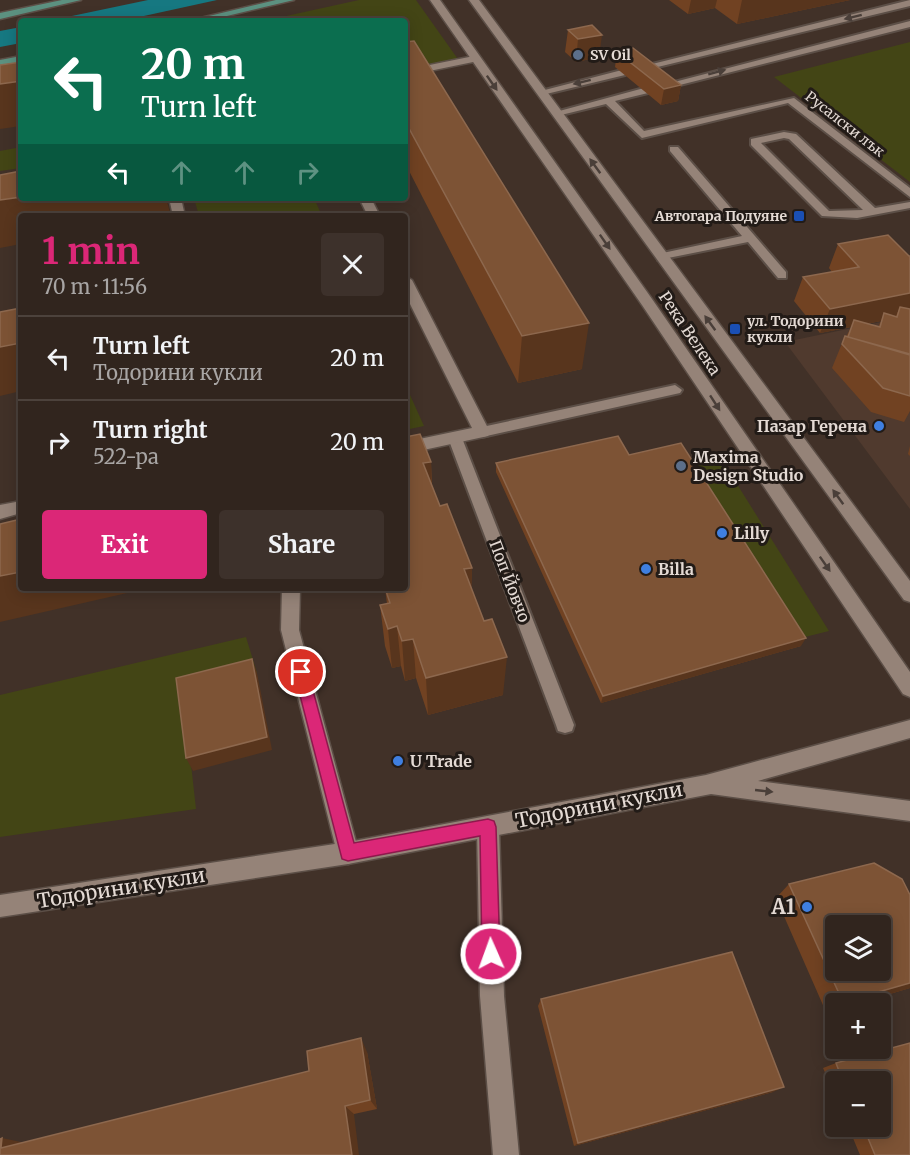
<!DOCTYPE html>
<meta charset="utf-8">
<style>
:root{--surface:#31251e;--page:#3d312b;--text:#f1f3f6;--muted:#a8a5a4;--line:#4c423c;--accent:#db2777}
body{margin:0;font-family:Merriweather,serif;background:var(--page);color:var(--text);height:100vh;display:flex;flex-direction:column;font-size:22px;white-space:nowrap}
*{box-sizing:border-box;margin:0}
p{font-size:20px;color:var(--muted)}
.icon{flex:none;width:33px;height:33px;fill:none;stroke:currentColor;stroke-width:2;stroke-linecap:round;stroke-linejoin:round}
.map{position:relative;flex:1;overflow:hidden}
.drawer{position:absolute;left:18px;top:213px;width:390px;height:378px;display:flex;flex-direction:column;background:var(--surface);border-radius:6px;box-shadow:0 3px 15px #0003,0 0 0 2px var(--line)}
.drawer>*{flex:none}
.hud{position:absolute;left:18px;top:18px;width:390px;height:183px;border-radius:6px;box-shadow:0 3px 15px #0003,0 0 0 2px var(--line);background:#0b6e4f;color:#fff;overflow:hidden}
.fabs{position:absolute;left:825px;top:915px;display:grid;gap:12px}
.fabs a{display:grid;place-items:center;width:66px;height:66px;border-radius:6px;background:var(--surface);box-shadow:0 3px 15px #0003,0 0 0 2px var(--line);font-size:30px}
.pin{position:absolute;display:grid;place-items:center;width:51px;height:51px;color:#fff;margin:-26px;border:3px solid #fff;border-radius:50%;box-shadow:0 2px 6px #0007}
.me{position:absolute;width:66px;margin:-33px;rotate:358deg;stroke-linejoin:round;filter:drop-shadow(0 0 4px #0008)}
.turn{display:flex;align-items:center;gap:21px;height:126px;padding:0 24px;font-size:27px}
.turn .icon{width:78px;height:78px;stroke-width:2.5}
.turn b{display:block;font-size:42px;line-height:51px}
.lanes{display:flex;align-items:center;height:57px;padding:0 24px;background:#0003;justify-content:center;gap:30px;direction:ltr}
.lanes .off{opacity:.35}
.round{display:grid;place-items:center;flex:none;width:63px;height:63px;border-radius:6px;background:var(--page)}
.headline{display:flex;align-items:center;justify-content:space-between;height:102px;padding:0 24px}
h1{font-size:36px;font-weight:700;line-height:45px;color:var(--accent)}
.primary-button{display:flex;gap:12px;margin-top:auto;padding:12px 24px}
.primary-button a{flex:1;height:69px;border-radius:6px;background:var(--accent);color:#fff;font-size:24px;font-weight:700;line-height:69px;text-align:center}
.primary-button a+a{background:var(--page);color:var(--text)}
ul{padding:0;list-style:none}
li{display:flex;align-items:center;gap:18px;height:84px;padding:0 24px;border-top:2px solid var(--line)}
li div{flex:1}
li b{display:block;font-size:22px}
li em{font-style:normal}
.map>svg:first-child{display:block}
</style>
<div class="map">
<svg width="910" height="1155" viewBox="0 0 910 1155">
<rect width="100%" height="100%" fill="#413128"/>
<path fill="#503a2e" d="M910,316V509L785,342Z"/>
<path fill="#434515" d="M359,0H416L460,62L405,70V21L268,20Z
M910,42V182L774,77Z
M21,147V168L0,171V151Z
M194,198H314L322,216H199Z
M405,384L424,426L405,430Z
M720,457L829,631L797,639L687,465Z
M246,637L257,673L183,692L196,809L0,837V695Z"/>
<path fill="#167881" d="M148,0H217L121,21H48Z
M21,27V43L0,47V31Z"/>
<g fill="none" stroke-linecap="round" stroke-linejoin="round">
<g stroke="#5c4f47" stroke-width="4">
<path id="lane" d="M910,0V6L637,72L632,69Z
M910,21V27L660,90L655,87Z
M622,70L625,71V75L542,95L537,92Z
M644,88L649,91L648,93L615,101L644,131L794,98L910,188V197L788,103L642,138L606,104L557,116L552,113Z
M784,132L796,134L875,208L910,202V208L857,218L822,216L751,145V139ZM784,138L789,139L863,210L829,211L761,143Z
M670,147H678L786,272V278H778L748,242L658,260V254L742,236L670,151Z
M675,385L682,390L680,393L482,437L475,432L482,427Z
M455,433L462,438L574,725L572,731L565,733L558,731L556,725L448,438Z"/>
</g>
<g stroke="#5c4f47" stroke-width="3">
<path id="street" d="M474,56L478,57V61L405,76V70Z
M169,198H181L185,216H173Z
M359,198H371L380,216H368Z
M405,276L412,280L490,432L488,436L405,454V442L472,428L405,294Z
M21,501V513L0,519V505Z
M282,588H300L299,630L359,853L356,861L348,864L340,861L337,853L281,630Z
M488,816L496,820L499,827L504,996L519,1155H493L480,996L477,827L480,820Z"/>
</g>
<g stroke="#5c4f47" stroke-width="3">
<path id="secondary" d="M430,0H440L652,299L910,672V697L903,694L642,305Z
M469,0H479L910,581V602L904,600Z
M910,720V738L758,781L910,801V821L711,794L348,864L0,917V895L348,842L706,775Z"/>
</g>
<g stroke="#5c4f47" stroke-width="3">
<path id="primary" d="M62,0H81L0,19V13Z
M276,0H294L206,21H188Z
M21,56V62L0,66V60Z"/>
</g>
<use href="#lane" fill="#958378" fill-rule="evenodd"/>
<use href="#street" fill="#958378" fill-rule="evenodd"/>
<use href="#secondary" fill="#958378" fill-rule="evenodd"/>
<use href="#primary" fill="#5c9180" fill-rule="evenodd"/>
</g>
<path fill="#714222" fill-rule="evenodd" d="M669,0H850L737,24L715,8L688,14Z
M568,30L599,57L576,62L565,52Z
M405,42L582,369L518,383L405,163Z
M617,52L681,85L678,101L661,105L615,67Z
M838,244L910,256V411L904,422L871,412L832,368L845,336L846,337L851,327L820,333L794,301L803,277L832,272L829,268ZM881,321L878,327L866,324Z
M910,446V456L908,454Z
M629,455L801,646L601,703L496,472V463Z
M431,462L432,485L440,506L472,568L471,589L503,695L428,715L416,678L405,681L401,666L392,668L385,646L380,605L387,604L385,588H405Z
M789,884L910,895V988L856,1004H836V1009L826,1012L776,898Z
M541,999L773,1092L574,1146L538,1006Z
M910,1043V1155H860L848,1126H880V1082H836V1097L823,1068L836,1063Z
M367,1052L377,1109L354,1114L24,1143L309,1071Z"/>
<path fill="#58351d" d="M691,0H717L715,8L688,14Z
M742,0H850L737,24Z
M602,35L599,57L576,62L578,39Z
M21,81V126L0,129V84Z
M681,85L678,101L661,105L664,89Z
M21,197V198H166L171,216H21V244L0,248V200Z
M910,293V315L900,307L895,318L884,313L881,321L851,327L854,320L851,327L820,333L830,309Z
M589,323L582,369L518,383L522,336Z
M21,343V391L0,396V347Z
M431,462L432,506L423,463Z
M472,568L471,609L464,569Z
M21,572V588H149L0,622V576Z
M397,626L401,666L392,668L388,629Z
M806,638L801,646L601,703L603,696Z
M413,639L416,678L405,681L402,641Z
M507,657L503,695L428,715L426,678Z
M252,659L257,673L272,750L193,771L186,758Z
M910,983V988L856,1004H841Z
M836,1007V1009L826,1012Z
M361,1038L367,1052L377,1109L370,1100Z
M784,1087L773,1092L574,1146L578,1143Z
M345,1106L354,1114L359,1155H352Z
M2,1138L35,1145L1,1148Z"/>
<path fill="#7d5335" stroke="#8d684e" stroke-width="1.5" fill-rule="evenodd" d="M592,25L602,35L578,39L568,30Z
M414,41L589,323L522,336L405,121V42Z
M633,48L681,85L664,89L617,52Z
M21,62V81L0,84V65Z
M21,171V197L0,200V175Z
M888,235L909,256H910V293L830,309L803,277L859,267L838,244Z
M900,307L910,309V354L848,337L854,320L880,327L884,313L897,317Z
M21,308V343L0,347V312Z
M845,336L910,355V396L883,388L842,344Z
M420,434L431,462L423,463L440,506L447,504L472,568L464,569L484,621L492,619L507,657L426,678L413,639L402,641L397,626L388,629L380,605L390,603L385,588H405V437Z
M618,436L629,455L681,443L806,638L603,696L496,463Z
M21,519V572L0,576V524Z
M252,659L267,737L186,758L176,678Z
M874,863L902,879L910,895V983L843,1002L789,884ZM836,926H880V970H836Z
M732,952L784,1087L578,1143L541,999Z
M361,1038L370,1100L345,1106L352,1155H0V1139L2,1138L1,1148L309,1071L307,1051Z
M910,1043V1155H875L863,1126H880V1082H843L836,1063Z"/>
<defs><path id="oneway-solid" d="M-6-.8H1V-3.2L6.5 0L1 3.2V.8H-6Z" transform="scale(1.5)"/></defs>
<g fill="#4a3f39">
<use href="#oneway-solid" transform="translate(853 17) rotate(166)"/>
<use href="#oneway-solid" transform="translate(717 72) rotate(-15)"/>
<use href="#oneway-solid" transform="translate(582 82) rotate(166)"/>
<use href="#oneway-solid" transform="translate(492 83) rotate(55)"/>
<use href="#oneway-solid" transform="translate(595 166) rotate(-126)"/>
<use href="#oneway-solid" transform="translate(605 242) rotate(55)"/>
<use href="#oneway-solid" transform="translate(710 323) rotate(-126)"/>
<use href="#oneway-solid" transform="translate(715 403) rotate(57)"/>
<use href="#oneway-solid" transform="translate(838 497) rotate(-126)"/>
<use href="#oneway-solid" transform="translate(825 564) rotate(55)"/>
<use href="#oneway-solid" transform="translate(764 791) rotate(6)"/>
</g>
<path fill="#db2777" stroke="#8e194d" stroke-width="1.5" d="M301,666L308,672L354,843L488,819L494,821L496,827L500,954L497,960L491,963L485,960L482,954L480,836L348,861L342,859L294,672Z"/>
<g fill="#5c6f8a" stroke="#221b17" stroke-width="2">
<circle cx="578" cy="55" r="6"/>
<circle cx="681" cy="466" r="6"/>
</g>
<g fill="#1a4fb4" stroke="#221b17" stroke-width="2">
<rect x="793" y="210" width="12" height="12" rx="3"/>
<rect x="729" y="323" width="12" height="12" rx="3"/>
</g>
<g fill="#3f7fe0" stroke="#221b17" stroke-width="2">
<circle cx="879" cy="426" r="6"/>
<circle cx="722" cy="533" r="6"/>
<circle cx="646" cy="569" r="6"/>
<circle cx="398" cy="761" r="6"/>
<circle cx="807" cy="907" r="6"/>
</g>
<g text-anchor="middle" stroke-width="6" stroke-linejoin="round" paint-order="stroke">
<g font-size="14" font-weight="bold" fill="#e4dad4" stroke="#221b17" text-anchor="start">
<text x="590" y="60">SV Oil</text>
<text x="787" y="221" text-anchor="end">Автогара Подуяне</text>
<text x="747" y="326">ул. Тодорини<tspan x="747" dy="16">кукли</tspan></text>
</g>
<g font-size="14" fill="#e4dad4" stroke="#221b17">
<text transform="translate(845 124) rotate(38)" y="5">Русалски лък</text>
</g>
<g font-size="16" fill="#e4dad4" stroke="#221b17">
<text transform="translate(690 333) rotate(56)" y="6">Река Велека</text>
<text transform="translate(510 581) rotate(69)" y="6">Поп Йовчо</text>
</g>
<g font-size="16" font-weight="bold" fill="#e4dad4" stroke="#221b17" text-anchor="start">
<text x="867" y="432" text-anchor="end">Пазар Герена</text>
<text x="693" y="463">Maxima<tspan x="693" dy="18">Design Studio</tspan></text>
<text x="734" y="539">Lilly</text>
<text x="658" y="575">Billa</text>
<text x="410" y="767">U Trade</text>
</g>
<g font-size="20" fill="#e4dad4" stroke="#221b17">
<text transform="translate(599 805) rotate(-11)" y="7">Тодорини кукли</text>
<text transform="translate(121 888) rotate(-9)" y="7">Тодорини кукли</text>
</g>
<g font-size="20" font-weight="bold" fill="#e4dad4" stroke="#221b17" text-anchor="end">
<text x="795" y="914">A1</text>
</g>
</g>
</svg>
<div class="fabs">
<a><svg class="icon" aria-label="layers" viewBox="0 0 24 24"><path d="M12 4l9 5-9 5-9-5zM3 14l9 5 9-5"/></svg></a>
<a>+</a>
<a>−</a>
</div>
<div class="pin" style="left:301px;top:672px;background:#d93025"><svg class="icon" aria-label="arrive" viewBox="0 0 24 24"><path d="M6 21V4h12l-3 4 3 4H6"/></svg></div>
<svg class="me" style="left:491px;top:954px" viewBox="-20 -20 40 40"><circle r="17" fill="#db2777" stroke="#fff" stroke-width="3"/><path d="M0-11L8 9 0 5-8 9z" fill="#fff"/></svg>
<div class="hud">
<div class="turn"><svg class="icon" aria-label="left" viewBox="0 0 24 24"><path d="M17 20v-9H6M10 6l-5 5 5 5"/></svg><div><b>20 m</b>Turn left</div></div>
<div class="lanes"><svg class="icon" aria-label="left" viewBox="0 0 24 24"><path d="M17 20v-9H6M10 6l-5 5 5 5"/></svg><svg class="icon off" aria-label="ahead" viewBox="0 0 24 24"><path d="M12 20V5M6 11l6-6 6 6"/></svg><svg class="icon off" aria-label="ahead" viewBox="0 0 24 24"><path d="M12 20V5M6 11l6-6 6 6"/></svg><svg class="icon off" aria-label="right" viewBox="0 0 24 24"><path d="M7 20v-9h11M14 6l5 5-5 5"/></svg></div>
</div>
<section class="drawer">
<div class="headline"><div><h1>1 min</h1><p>70 m · 11:56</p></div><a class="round"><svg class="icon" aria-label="close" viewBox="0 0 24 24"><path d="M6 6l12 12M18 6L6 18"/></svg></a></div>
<ul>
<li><svg class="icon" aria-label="left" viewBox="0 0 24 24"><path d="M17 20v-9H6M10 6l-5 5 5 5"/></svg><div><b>Turn left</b><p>Тодорини кукли</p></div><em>20 m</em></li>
<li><svg class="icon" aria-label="right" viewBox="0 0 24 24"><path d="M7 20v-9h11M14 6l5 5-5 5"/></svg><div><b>Turn right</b><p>522-ра</p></div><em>20 m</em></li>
</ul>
<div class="primary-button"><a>Exit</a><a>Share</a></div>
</section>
</div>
